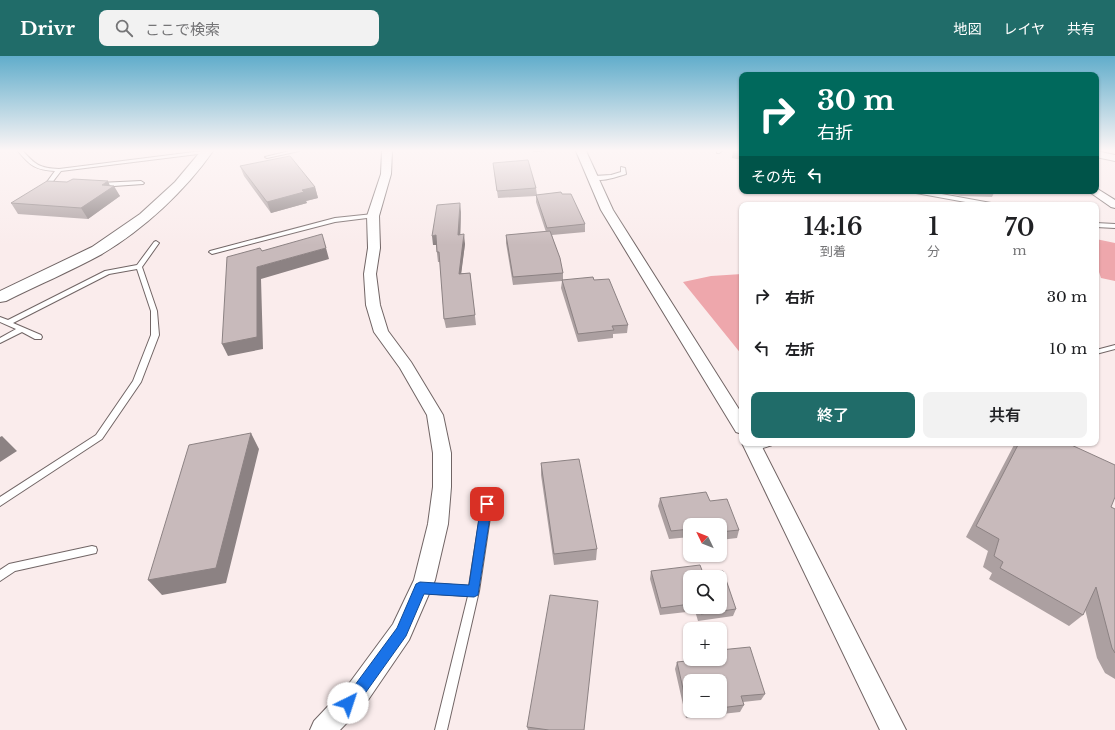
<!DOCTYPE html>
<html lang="ja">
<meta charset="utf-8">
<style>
:root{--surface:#fff;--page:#f2f2f2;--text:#202124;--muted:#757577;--accent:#206c69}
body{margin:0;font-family:"Libre Baskerville","Noto Sans JP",serif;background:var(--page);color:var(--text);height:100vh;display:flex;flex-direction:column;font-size:15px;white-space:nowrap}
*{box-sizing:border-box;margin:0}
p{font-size:13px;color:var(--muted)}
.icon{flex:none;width:22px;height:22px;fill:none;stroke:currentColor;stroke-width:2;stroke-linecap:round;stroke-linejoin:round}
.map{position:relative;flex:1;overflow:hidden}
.panel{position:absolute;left:739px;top:146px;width:360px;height:244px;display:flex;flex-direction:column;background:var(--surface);border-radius:8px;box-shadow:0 1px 3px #0004}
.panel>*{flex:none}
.banner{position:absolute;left:739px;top:16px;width:360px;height:122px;border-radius:8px;box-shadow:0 1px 3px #0004;background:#00695c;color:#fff;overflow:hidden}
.needle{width:26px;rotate:313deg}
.controls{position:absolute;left:683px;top:462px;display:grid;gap:8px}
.controls a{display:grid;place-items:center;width:44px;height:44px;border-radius:8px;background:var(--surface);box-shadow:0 1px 3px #0004;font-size:20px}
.pin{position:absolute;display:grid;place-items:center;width:34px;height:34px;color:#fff;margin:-17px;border-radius:8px;box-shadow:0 2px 6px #0006}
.me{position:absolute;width:44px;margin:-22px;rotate:41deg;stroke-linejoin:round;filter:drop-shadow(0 0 3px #0008)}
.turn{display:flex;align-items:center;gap:14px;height:84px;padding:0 12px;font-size:18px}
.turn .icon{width:52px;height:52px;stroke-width:2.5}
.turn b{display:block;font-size:28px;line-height:34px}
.then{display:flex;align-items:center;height:38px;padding:0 12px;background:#0003;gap:8px;font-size:15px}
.eta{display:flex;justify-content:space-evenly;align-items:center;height:68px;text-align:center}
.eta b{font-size:24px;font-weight:600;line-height:28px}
.action{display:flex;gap:8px;margin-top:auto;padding:8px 12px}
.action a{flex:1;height:46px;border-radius:8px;background:var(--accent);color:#fff;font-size:16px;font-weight:600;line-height:46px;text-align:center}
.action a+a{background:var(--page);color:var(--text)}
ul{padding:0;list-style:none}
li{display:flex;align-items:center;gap:12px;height:52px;padding:0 12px}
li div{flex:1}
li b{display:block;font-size:15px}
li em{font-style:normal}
header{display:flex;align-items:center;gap:24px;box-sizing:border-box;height:56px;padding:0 20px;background:var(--accent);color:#fff}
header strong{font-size:19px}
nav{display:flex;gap:22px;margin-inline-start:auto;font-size:14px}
.search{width:280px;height:36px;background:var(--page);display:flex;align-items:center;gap:10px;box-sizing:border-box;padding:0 14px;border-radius:8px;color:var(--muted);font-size:15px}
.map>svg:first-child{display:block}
</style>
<header>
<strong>Drivr</strong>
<div class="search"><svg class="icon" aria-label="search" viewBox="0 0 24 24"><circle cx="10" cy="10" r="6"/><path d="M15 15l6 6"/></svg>ここで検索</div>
<nav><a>地図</a><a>レイヤ</a><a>共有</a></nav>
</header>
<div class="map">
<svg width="1115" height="674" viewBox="0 0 1115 674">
<rect width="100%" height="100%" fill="#faecec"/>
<path fill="#eea7ac" d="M1096,183L1115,187V225L1101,222L1096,207Z
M742,218V299L683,226L711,220Z"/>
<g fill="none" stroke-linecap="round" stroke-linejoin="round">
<g stroke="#716565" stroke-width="2">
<path id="service" d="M18,95H23C35,109 40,112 59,113L202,95L208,96L206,97L61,115L51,128L53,129V131L47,132L44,130L55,115C36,114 30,110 18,95Z
M290,95H299L267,102L265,101Z
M717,95H722L719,97H717Z
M621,111L625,112L626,118C616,121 601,127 591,122L594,120L611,119L621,116Z
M141,125L144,127L143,128L99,131L96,129L99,127Z
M913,135H925L991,147L994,149H982L916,137Z
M373,158L376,160L375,161L335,166L212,198L209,196L210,195L335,162Z
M1096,167L1115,168V172L1096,171Z
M156,185L159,187L142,211L157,255L159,279L141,326L102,383L0,450V441L96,379L133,325L151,279V255L137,213L109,218L13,267L41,279L42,281L41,283H35L22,276L0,287V282L16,273L0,266V261L8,264L105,215L137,209L154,186Z
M1115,289V293L1096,298V294Z
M757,387H773L772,389C766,391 757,395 751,393L750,391L751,389Z
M487,444L490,445L492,448L479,535L447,674H435L468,540L421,537L417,535L416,532L417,529L421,527L469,530L482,448L484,445Z
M92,490L96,491L97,494L96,497L15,515L0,525V514L9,508Z"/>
</g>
<g stroke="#716565" stroke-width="2">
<path id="minor" d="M382,95H392L391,118L379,160L380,192L376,218L380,249L388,275L411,306L443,359L451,397V431L448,468L435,524L409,584L366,647L340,674H310L314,665L348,629L393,568L414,524L428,468L433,431V397L427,359L400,312L374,276L366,249L364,218L368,192L367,160L381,118Z
M576,95H586L613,154L742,358V378L736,376L601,154Z
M1096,95L1115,99V105L1096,101Z
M1096,132L1115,144V152L1111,151L1091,137L1090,135H1096Z
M742,387H760L906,674H880Z"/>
</g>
<g stroke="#716565" stroke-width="2">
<path id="tertiary" d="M201,95H213C185,135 144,173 102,198C71,215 38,229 6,245L0,246V235L92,191L140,158L175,126Z"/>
</g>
<use href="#service" fill="#fff" fill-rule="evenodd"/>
<use href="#minor" fill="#fff" fill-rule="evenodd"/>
<use href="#tertiary" fill="#fff" fill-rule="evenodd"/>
</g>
<path fill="#aca0a1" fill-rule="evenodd" d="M532,95H552L533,96Z
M733,95H742V104L732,102Z
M493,107L536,132L537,139L562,138L585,168V176L552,179L563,217V224H594L628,269L627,277L613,278V282L578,286L561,232L562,225L513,229L506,187V179L546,176L536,146V140L498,142Z
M240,110L315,131L318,142L306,145L307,147L271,157L244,120Z
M110,129L120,140L88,163L18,158L11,147Z
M939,135H995L992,141L961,140L940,136Z
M461,156L460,179L465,188L461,217H470L476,269L446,272L444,263L440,206H438L436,189H433Z
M1015,387H1067L1111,451L1115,453V623L1105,617L1097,602L1085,553L1083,559L1069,570L989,523L992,517L983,511L988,495L966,481Z
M541,407L597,493L596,504L554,509L541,419Z
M660,442L710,445L739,474L737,482L720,484V469H690V481L669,483L658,450Z
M651,515L703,517L736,553L733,560L698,565L695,555L660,559L650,523ZM690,521L720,551H690Z
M677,606L765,638L761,644L743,646L744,649L740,656L686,662L675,613ZM720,625V655H690Z
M527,671L584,674H528Z"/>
<path fill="#8c8283" d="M108,125L111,132L114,130L120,140L88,163L81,152L102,129Z
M315,131L318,142L306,145L307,147L271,157L267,146L302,134Z
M460,147L461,156L460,188L458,179Z
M464,178L465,188L460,227L459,218Z
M436,179L437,189H433L432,180Z
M326,192L329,203L261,223L263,293L228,300L222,288L257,211Z
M251,377L259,393L226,527L162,539L148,524Z
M2,380L17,395L0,406V381Z"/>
<path fill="#c8babb" stroke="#8c8283" d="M290,100L315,131L302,134L304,136L267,146L240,110Z
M528,104L536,132L497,135L493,107Z
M73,123L108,125L102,129L114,130L81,152L11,147L47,125L67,126Z
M561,136L562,138H571L585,168L547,172L536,139Z
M460,147L458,179L464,178L459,218L470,217L475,259L444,263L439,196H437L436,179L432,180L437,149Z
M550,175L560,202L563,217L513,221L506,179Z
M322,178L326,192L257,211V281L222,288L227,201L260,192L262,195Z
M593,221L594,224L609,223L628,269L612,270L614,274L578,278L562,224Z
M251,377L216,512L148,524L189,389Z
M1019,387H1067L1115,409V441L1111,451L1115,453V597L1112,592L1096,531L1083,559L1000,512L1003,506L994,500L999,483L976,470Z
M579,403L597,493L554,498L541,407Z
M706,436L710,445L727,443L739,474L720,476V469H690V473L671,475L660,442Z
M700,509L703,517L723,515L736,553L701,558L699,551H720V521H690V548L661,552L651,515Z
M550,539L598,545L584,674H549L527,671Z
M750,591L765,638L741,640L744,649L720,652V625H690V655H693H688L677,606L706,603H720V594Z"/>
<linearGradient id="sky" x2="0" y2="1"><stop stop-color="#61adcb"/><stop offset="0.5" stop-color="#fdf6f6"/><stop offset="1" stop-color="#fdf6f6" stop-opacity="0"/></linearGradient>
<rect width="1115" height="189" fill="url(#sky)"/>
<path fill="#1a73e8" stroke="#114b97" d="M487,444L490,445L492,448L478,539L474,541L424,538L406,580L361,643L353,652L348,654L343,652L341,647L343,642L352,633L397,572L416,528L420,526L469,529L481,448L483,445Z"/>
</svg>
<div class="controls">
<a><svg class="needle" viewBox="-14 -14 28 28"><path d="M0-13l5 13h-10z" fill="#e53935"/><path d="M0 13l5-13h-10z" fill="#757577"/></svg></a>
<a><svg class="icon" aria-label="search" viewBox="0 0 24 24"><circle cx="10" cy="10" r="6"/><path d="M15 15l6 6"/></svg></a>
<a>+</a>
<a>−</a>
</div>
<div class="pin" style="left:487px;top:448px;background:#d93025"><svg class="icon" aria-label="arrive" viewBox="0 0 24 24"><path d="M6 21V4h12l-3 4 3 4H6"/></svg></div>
<svg class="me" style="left:348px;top:647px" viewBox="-20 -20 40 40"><circle r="19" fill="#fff"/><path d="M0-13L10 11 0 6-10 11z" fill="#1a73e8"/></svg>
<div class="banner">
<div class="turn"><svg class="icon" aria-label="right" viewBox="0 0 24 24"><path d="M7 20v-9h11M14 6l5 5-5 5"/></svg><div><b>30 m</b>右折</div></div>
<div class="then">その先<svg class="icon" aria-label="left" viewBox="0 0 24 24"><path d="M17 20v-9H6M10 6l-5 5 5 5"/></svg></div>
</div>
<section class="panel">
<div class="eta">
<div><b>14:16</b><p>到着</p></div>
<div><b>1</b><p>分</p></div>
<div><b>70</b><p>m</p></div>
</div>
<ul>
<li><svg class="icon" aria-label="right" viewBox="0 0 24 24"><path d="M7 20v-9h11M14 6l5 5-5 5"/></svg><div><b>右折</b></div><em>30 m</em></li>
<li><svg class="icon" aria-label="left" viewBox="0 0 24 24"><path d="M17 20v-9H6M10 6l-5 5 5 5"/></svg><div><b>左折</b></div><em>10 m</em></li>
</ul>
<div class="action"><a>終了</a><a>共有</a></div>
</section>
</div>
